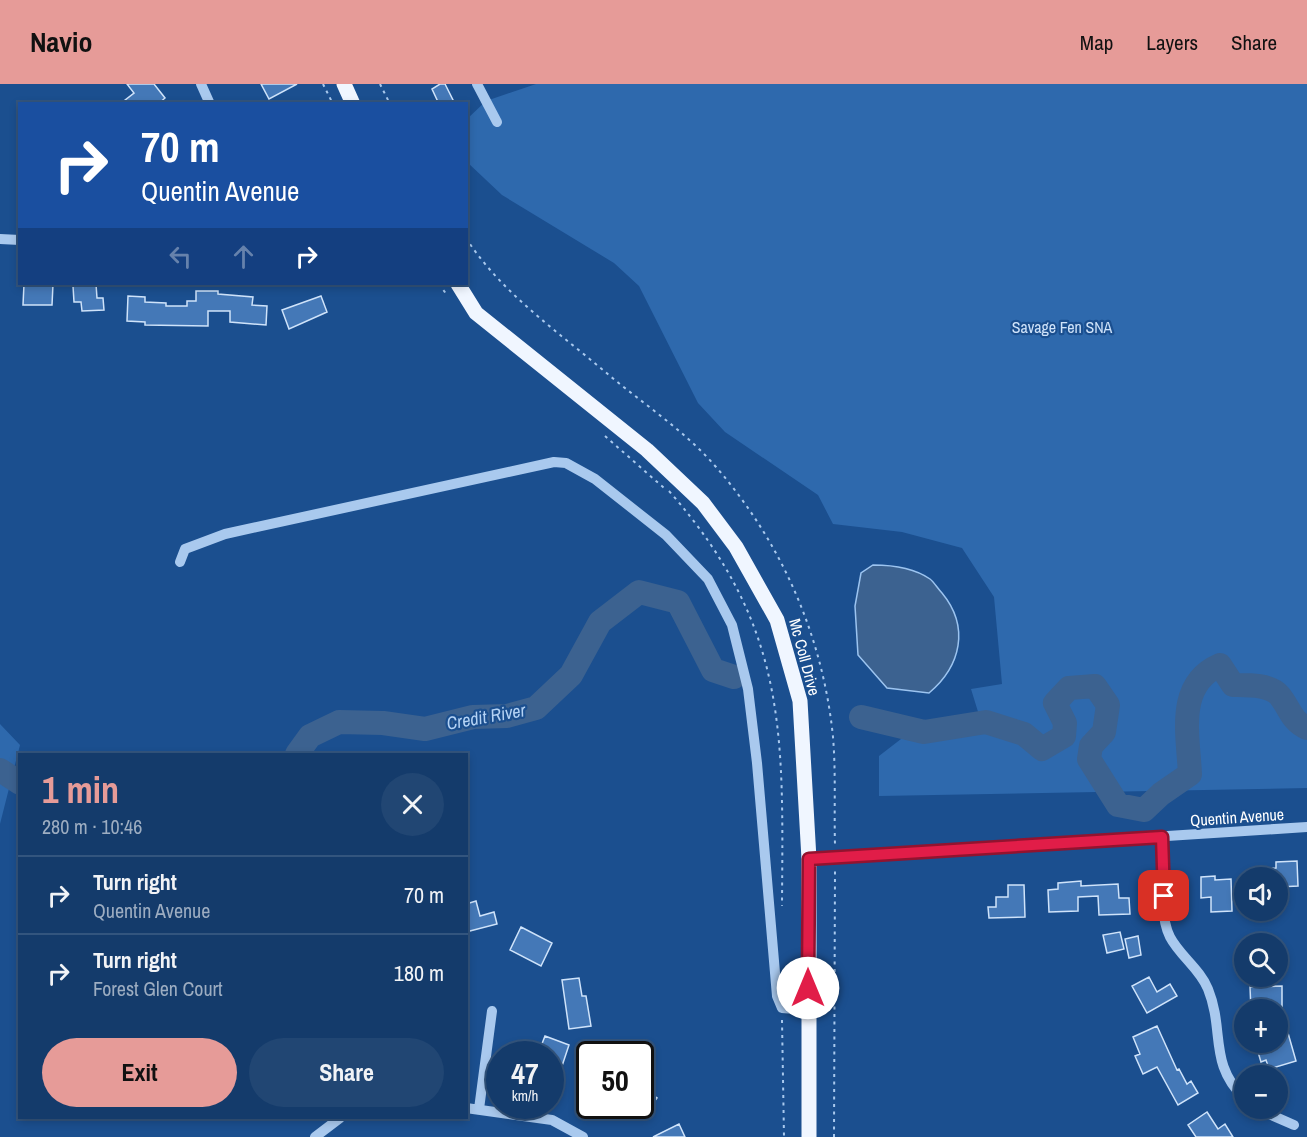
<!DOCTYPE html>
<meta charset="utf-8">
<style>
:root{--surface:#143b6b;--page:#214673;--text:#f1f3f6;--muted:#9dadc1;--line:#33557e;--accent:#e69b98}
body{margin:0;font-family:"Archivo Narrow",sans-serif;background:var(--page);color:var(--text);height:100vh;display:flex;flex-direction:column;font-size:22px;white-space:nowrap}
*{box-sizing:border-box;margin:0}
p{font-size:20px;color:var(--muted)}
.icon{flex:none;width:33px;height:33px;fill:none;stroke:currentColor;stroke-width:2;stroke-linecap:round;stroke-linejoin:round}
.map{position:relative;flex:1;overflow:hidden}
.panel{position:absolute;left:18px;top:669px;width:450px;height:366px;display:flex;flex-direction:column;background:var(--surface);border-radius:0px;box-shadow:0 3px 9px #0003,0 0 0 2px var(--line)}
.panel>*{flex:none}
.hud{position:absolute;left:18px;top:18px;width:450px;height:183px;border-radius:0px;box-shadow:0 3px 9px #0003,0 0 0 2px var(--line);background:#1a4fa0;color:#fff;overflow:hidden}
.buttons{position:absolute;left:1234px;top:783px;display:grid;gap:12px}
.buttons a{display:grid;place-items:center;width:54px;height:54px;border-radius:50%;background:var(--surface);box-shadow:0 3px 9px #0003,0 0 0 2px var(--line);font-size:30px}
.speed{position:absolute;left:486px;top:957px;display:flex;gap:12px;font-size:30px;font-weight:700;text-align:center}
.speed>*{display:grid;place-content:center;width:78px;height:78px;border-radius:50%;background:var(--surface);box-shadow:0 3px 9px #0003,0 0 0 2px var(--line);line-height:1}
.speed small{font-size:15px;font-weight:400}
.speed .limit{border:3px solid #111;border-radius:9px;background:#fff;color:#111}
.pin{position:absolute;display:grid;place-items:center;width:51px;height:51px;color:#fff;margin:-26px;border-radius:12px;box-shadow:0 3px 9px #0006}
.me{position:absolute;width:66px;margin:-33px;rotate:0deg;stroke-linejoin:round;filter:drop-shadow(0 0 4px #0008)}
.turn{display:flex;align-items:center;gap:21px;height:126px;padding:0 24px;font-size:27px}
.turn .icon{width:78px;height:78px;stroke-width:2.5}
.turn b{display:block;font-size:42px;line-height:51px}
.lanes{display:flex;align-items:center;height:57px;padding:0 24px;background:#0003;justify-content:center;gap:30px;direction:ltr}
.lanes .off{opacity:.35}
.round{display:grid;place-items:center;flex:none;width:63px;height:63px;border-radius:32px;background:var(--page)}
.head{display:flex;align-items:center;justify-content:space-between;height:102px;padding:0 24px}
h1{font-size:36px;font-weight:700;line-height:45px;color:var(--accent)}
.primary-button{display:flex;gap:12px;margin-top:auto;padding:12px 24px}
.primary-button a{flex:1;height:69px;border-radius:36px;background:var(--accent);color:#111;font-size:24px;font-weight:700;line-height:69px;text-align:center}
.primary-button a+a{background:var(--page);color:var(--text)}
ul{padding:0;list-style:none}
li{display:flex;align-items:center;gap:18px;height:78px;padding:0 24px;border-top:2px solid var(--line)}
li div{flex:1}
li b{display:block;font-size:22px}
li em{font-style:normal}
header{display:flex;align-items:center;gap:36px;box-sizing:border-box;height:84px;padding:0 30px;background:var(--accent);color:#111}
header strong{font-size:28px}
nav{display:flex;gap:33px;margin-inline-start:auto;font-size:21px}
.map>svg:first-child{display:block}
</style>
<header>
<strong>Navio</strong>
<nav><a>Map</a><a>Layers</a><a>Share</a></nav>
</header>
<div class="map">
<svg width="1307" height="1053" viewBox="0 0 1307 1053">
<rect width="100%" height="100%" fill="#1b4f8f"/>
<path fill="#2e69ad" d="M536,0H1307V704L879,712V672L923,638L941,649L979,631L971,605L1002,600L994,513L962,464L902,448L833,440L818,411L725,348L698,319L639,202L614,179L502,111L467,78L466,36L486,17Z
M0,640L20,661L0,740Z"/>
<path fill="#3c6290" stroke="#9cc4f0" stroke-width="1.5" d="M873,481C891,481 914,484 930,495C934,498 938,505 942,509C970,543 961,582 929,609L887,604L858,571L855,522L861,489Z"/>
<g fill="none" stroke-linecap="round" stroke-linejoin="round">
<path stroke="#3c6290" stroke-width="24" d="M861,633L924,648L986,638L1024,650L1042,665L1064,652L1065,639L1055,619L1069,604L1095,602L1108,621L1104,648L1091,662L1089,675L1118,721L1144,726L1161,710L1190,690C1188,650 1176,600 1220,581L1233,601C1247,601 1269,600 1279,611C1290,624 1291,637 1307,644
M297,670L310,652L339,638L383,639L425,645L473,633L507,632L536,624L571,591L600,538L639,508L678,518L713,586L734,593
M0,686L20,699"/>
</g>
<path fill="#4478b7" stroke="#cfe3fa" stroke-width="1.5" d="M127,0H154L165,14L158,20H120L134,9Z
M261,0H297L269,15Z
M440,0H445L453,16L446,20H439L432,5Z
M24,200H53L52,221H23Z
M96,200L97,214H103L104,226L82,227L81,218H74L73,202Z
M196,207H218V210L253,213L252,221L267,222L266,241L230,238V227H208V242L145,241V238L127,237L128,212L145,213V218L166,219V222H187V217H196Z
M321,212L327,228L289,245L282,226Z
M1297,777L1298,802L1278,803V794H1253V785L1276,784V778Z
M1215,792V796L1231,795L1232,827L1211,828V813L1201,814V793Z
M1081,797V802L1118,800L1119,814H1129L1130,830L1099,831L1098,812L1078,813V827L1049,828L1048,806L1058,805V799Z
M1008,801H1024L1025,833L989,834L988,823H996V813H1008Z
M476,817L480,832L494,828L497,840L466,848V820Z
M521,843L552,859L541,882L510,866Z
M1120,848L1124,865L1107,869L1103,851Z
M1138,852L1141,871L1129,874L1125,855Z
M1149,893L1157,908L1170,900L1177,912L1147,929L1132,902Z
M579,894L582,912H586L591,942L569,945L562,896Z
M1282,902V926H1251L1250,903Z
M1157,942L1177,986L1179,985L1187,1000L1191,997L1198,1009L1178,1021L1157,983L1143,990L1135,972L1140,970L1133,953Z
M1288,949L1296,977L1269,985L1266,976L1261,978L1255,958H1278V952Z
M545,952L569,961L561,985L550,981V970H538Z
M640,1002L657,1014L640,1036L621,1022H640Z
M1207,1028L1218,1045L1225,1040L1233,1053H1196L1188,1041Z
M679,1040L685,1053H653Z"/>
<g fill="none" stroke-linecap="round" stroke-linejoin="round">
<path stroke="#a9c9ee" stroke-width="2" stroke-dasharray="3 4.5" stroke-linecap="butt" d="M323,0L333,20
M380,0L390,20
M466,154C502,210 560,249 610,292C645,321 686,348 716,383C782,459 823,553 833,653C836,689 834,726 835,761
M439,200L447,211
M605,352L664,404
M669,407C789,544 783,651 782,822
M782,936L784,1053
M834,1053L835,785"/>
<path stroke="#a9c9ee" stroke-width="10" d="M201,0L210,20
M477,0L497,38
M0,155L20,156
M180,478L185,465L225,450L554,378L566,379L595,395L666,451L708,495L732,541L748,605L757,679L777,912L782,924L808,926
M1162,753C1163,779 1158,830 1170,853C1180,872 1200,885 1208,905C1225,947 1208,980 1245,1015
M809,775L1307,743
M466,1024L552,1036L583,1053
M1255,1024L1294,1041
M479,1025L492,927
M315,1053L340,1034"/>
<path stroke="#f0f6ff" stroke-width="15" d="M344,0L353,20
M458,200L476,229L647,366L703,419L736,463L777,536L800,617L809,775V1053"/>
</g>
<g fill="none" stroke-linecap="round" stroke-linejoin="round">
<g stroke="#92132f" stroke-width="15">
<path id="route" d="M808,904L809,775L1162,753L1164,812"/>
</g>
<use href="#route" stroke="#e11d48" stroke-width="10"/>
</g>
<g text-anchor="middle" stroke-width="4.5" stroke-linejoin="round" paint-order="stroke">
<g font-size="16" fill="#cfe3fa" stroke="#1b4f8f">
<text x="1062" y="249">Savage Fen SNA</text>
</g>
<g font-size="16" fill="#fff" stroke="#1b4f8f">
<text transform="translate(805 573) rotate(75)" y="6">Mc Coll Drive</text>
<text transform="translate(1237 733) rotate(-4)" y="6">Quentin Avenue</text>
</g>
<g font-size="18" font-style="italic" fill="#b5d3f5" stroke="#1b4f8f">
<text transform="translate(486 633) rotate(-10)" y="6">Credit River</text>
</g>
</g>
</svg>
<div class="buttons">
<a><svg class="icon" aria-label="sound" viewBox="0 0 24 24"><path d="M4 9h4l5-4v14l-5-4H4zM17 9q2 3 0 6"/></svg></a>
<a><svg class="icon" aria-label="search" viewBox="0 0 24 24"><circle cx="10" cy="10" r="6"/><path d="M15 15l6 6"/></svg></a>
<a>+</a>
<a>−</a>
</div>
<div class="speed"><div>47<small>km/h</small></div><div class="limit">50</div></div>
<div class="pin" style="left:1164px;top:812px;background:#d93025"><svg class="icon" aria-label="arrive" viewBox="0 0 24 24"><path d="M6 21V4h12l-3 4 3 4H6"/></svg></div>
<svg class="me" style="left:808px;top:904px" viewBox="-20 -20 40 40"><circle r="19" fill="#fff"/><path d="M0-13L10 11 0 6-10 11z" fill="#e11d48"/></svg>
<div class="hud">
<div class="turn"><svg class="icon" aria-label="right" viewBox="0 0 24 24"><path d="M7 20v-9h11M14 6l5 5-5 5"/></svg><div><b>70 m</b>Quentin Avenue</div></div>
<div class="lanes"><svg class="icon off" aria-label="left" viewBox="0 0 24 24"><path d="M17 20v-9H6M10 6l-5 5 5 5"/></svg><svg class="icon off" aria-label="ahead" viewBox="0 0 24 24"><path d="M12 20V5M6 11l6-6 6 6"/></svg><svg class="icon" aria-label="right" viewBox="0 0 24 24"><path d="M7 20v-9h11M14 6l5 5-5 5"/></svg></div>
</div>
<section class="panel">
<div class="head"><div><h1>1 min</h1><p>280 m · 10:46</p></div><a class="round"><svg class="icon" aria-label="close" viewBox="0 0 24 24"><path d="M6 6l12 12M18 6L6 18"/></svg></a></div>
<ul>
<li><svg class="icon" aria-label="right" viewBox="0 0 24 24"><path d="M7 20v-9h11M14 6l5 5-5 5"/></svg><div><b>Turn right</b><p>Quentin Avenue</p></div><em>70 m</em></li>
<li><svg class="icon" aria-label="right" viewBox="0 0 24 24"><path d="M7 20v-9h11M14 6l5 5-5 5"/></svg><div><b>Turn right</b><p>Forest Glen Court</p></div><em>180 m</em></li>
</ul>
<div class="primary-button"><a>Exit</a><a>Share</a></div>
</section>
</div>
